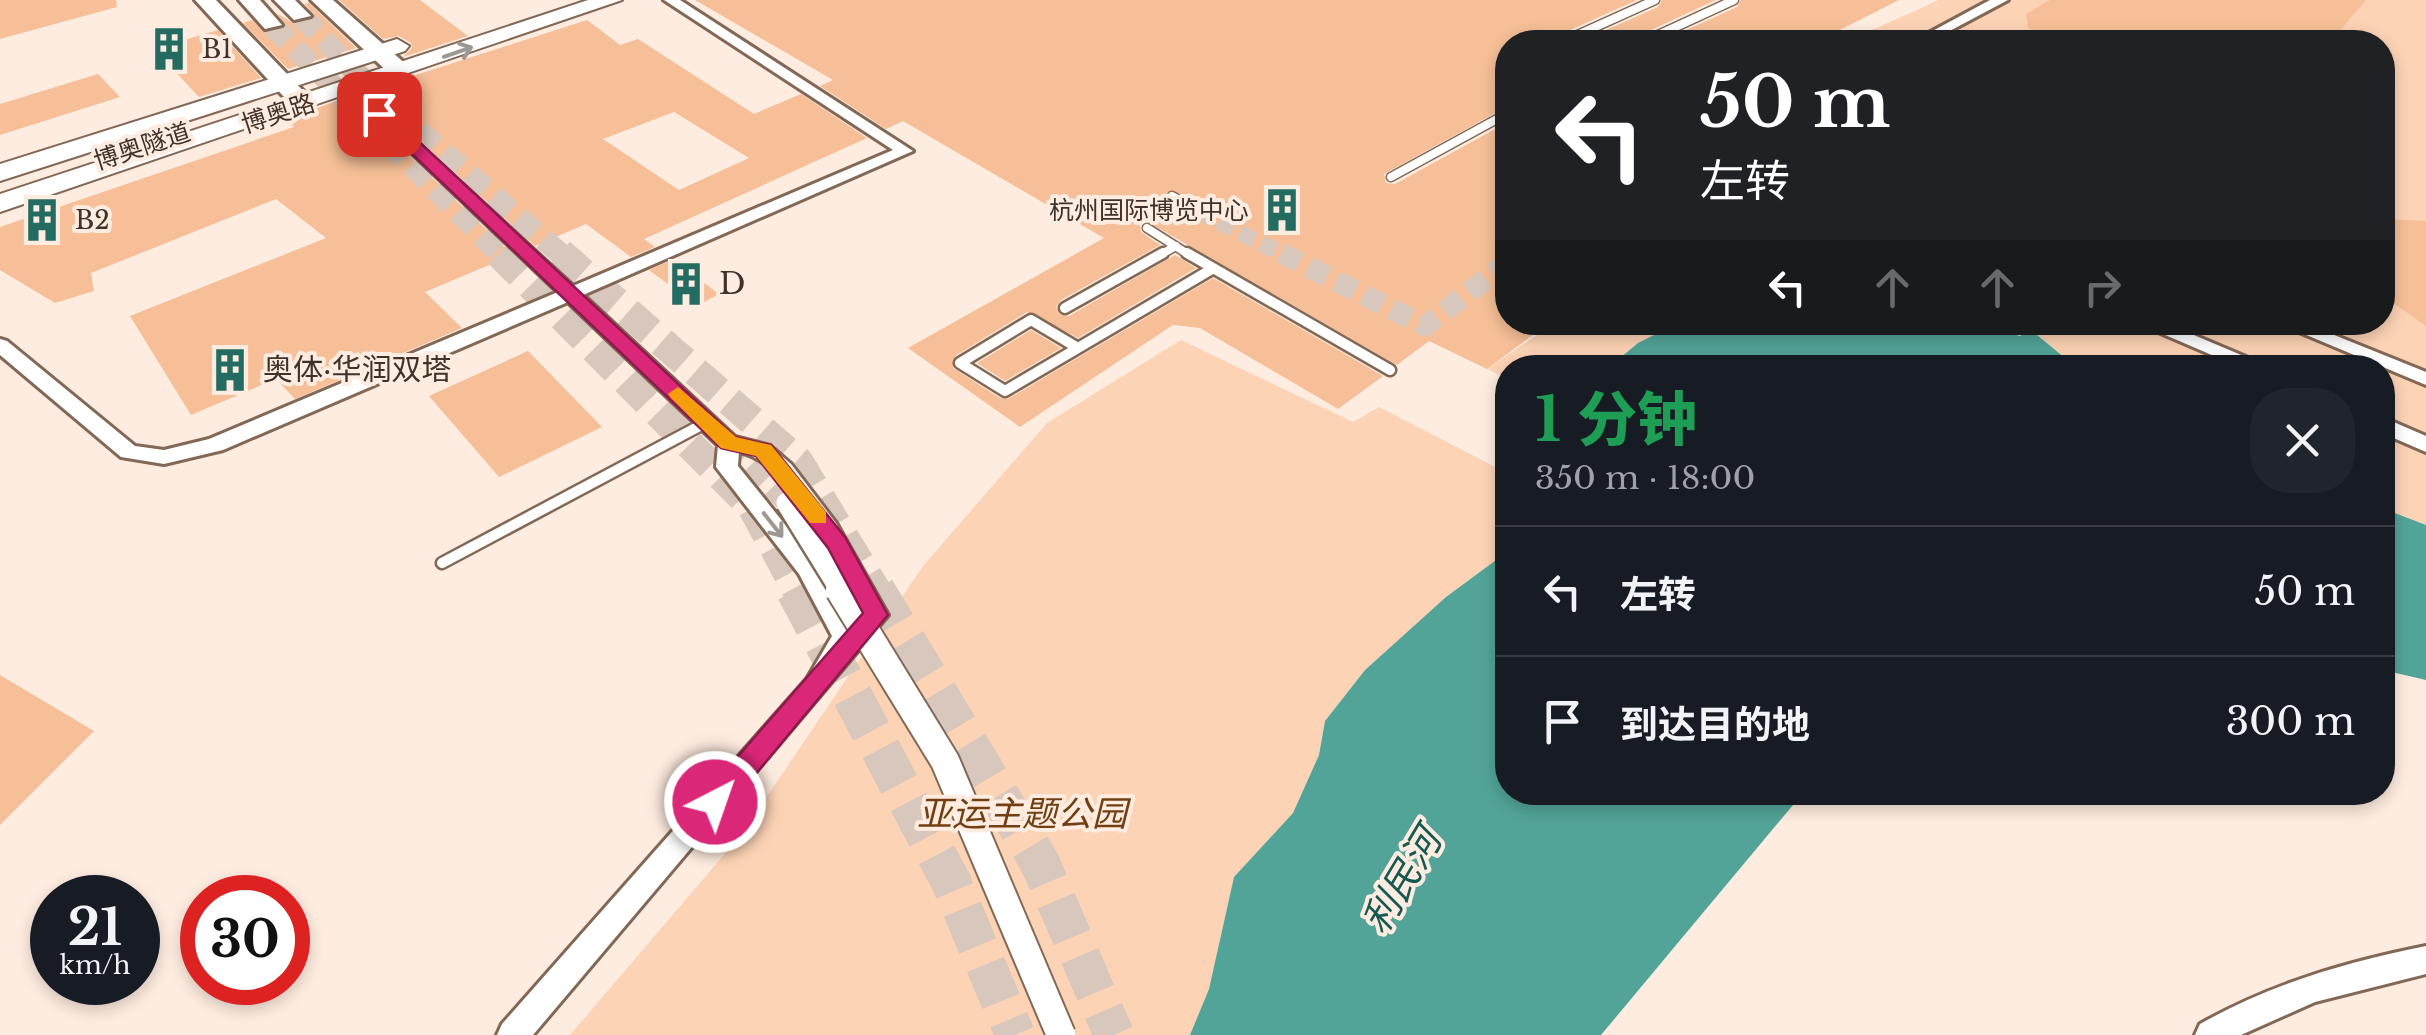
<!DOCTYPE html>
<html lang="zh">
<meta charset="utf-8">
<style>
:root{--surface:#171b24;--page:#20242c;--text:#f1f3f6;--muted:#9ea1a6;--line:#363941}
body{margin:0;font-family:"Libre Baskerville","Noto Sans SC",serif;background:var(--page);color:var(--text);height:100vh;display:flex;flex-direction:column;font-size:38px;white-space:nowrap}
*{box-sizing:border-box;margin:0}
p{font-size:32px;color:var(--muted)}
.icon{flex:none;width:55px;height:55px;fill:none;stroke:currentColor;stroke-width:2;stroke-linecap:round;stroke-linejoin:round}
.map{position:relative;flex:1;overflow:hidden}
.details{position:absolute;left:1495px;top:355px;width:900px;height:450px;display:flex;flex-direction:column;background:var(--surface);border-radius:40px;box-shadow:0 5px 15px #0003}
.details>*{flex:none}
.hud{position:absolute;left:1495px;top:30px;width:900px;height:305px;border-radius:40px;box-shadow:0 5px 15px #0003;background:#202124;color:#fff;overflow:hidden}
.speed{position:absolute;left:30px;top:875px;display:flex;gap:20px;font-size:50px;font-weight:700;text-align:center}
.speed>*{display:grid;place-content:center;width:130px;height:130px;border-radius:50%;background:var(--surface);box-shadow:0 5px 15px #0003;line-height:1}
.speed small{font-size:25px;font-weight:400}
.speed .limit{border:15px solid #d22;background:#fff;color:#111}
.pin{position:absolute;display:grid;place-items:center;width:85px;height:85px;color:#fff;margin:-42px;border-radius:20px;box-shadow:0 5px 15px #0006}
.me{position:absolute;width:110px;margin:-55px;rotate:41deg;stroke-linejoin:round;filter:drop-shadow(0 0 8px #0008)}
.turn{display:flex;align-items:center;gap:35px;height:210px;padding:0 40px;font-size:45px}
.turn .icon{width:130px;height:130px;stroke-width:2.5}
.turn b{display:block;font-size:70px;line-height:85px}
.lanes{display:flex;align-items:center;height:95px;padding:0 40px;background:#0003;justify-content:center;gap:50px;direction:ltr}
.lanes .off{opacity:.35}
.round{display:grid;place-items:center;flex:none;width:105px;height:105px;border-radius:40px;background:var(--page)}
.head{display:flex;align-items:center;justify-content:space-between;height:170px;padding:0 40px}
h1{font-size:60px;font-weight:800;line-height:75px;color:#1e9e55}
ul{padding:0;list-style:none}
li{display:flex;align-items:center;gap:30px;height:130px;padding:0 40px;border-top:2px solid var(--line)}
li div{flex:1}
li b{display:block;font-size:38px}
li em{font-style:normal}
.map>svg:first-child{display:block}
</style>
<div class="map">
<svg width="2426" height="1035" viewBox="0 0 2426 1035">
<rect width="100%" height="100%" fill="#ffece0"/>
<path fill="#fdd3b5" d="M1939,0H2426V525L2383,508L2382,368L2077,367L2030,329L1972,323L2382,322V42H1845Z
M1555,323H1678L1638,343L1609,367L1508,368L1507,379L1487,369Z
M1181,340L1353,422L1379,407L1507,473V552L1446,597L1365,670L1325,721L1319,755L1293,813L1234,877L1209,989L1190,1035H570L740,836L923,566L1047,423Z"/>
<path fill="#52a498" d="M1678,323L1972,322L2020,336L2030,329L2076,367H1609L1638,343Z
M2382,508L2426,525V680L2383,670Z
M1507,552L1508,792L1803,793L1601,1035H1190L1209,989L1234,877L1293,813L1319,755L1325,721L1365,670L1446,597Z"/>
<path fill="#f6bf97" fill-rule="evenodd" d="M0,0H116L117,7L0,39Z
M339,0H420L468,36L403,57L412,48L411,43L399,36L383,39Z
M695,0H1637L1559,35L1555,42H1508V106L1384,174L1386,183L1395,184L1508,122V322H1550L1487,369L1429,341L1397,365L1146,221L1140,225L1141,232L1160,245L1061,300L1056,307L1060,315L1069,316L1175,255L1196,268L1078,338L1027,312L955,356L953,368L1000,398L1008,399L1213,278L1383,376L1338,409L1200,328L1173,325L1020,427L908,348L1104,238L903,121L886,129L820,86L833,80Z
M1662,0H1716L1640,35L1636,42H1579L1658,7Z
M1741,0H1899L1816,42H1660L1737,7Z
M2050,0H2366L2330,42H2063L2028,28L2026,14Z
M309,3L356,48L288,69L243,23L252,20L266,33L283,29L285,23L276,13L295,24L312,20L314,13L304,4Z
M587,20L620,45L638,39L754,114L801,94L867,138L644,239L655,247L631,257L586,224L535,246L366,91ZM674,112L749,158L679,190L603,139Z
M218,30L261,78L199,97L154,49Z
M98,74L120,97L0,135V104Z
M348,97L513,255L425,292L462,328L295,399L276,379L191,415L130,316L326,238L276,199L91,273L94,291L55,303L0,270V227L294,127L286,119Z
M2382,219L2426,221V326L2382,295Z
M672,260L677,263L719,294L697,306L649,270Z
M1031,330L1061,348L1005,381L977,363Z
M528,351L602,427L499,477L429,396Z
M0,675L94,731L0,825Z"/>
<g fill="none" stroke-linecap="round" stroke-linejoin="round">
<path stroke="#d8c7bc" stroke-width="16" stroke-dasharray="16 8" stroke-linecap="butt" d="M1197,211L1286,256"/>
<path stroke="#d8c7bc" stroke-width="21" stroke-dasharray="21 10" stroke-linecap="butt" d="M1281,253L1425,326L1508,262
M729,443L787,503"/>
<path stroke="#d8c7bc" stroke-width="22" stroke-dasharray="22 11" stroke-linecap="butt" d="M301,16L379,96L563,256
M272,25L502,256"/>
<path stroke="#d8c7bc" stroke-width="30" stroke-dasharray="30 15" stroke-linecap="butt" d="M499,253L753,508L798,592
M560,253L798,461L877,592"/>
<path stroke="#d8c7bc" stroke-width="40" stroke-dasharray="40 20" stroke-linecap="butt" d="M796,590L951,882L1015,1035
M875,590L1040,863L1114,1035"/>
<g stroke="#826855" stroke-width="11">
<path id="service-far1" d="M1562,42L1655,0
M1643,42L1734,0
M1391,177L1508,113
M1172,196L1187,204
M1147,228L1191,256
M1158,256L1176,246"/>
</g>
<g stroke="#826855" stroke-width="15">
<path id="service" d="M1187,253L1390,370
M1065,308L1163,253
M1031,320L1078,348L1005,391L960,363Z
M1078,348L1212,269
M442,563L707,422"/>
</g>
<g stroke="#826855" stroke-width="6">
<path id="minor" d="M664,0H680L913,151L583,295L735,437L770,446L791,464L836,523L888,615L533,1035H497L502,1024L807,679L832,636L799,574L716,467L718,445L568,302L223,450L164,464L121,457L0,355V339L7,341L135,446L164,450L209,439L558,292L347,91V85L352,83L573,286L893,150ZM739,452C792,461 840,569 863,614L851,627L816,563L738,466Z
M1990,0H2008L1929,42H1912Z
M2135,322H2163L2272,368H2242Z
M2275,322H2302L2426,372V385Z
M2382,417L2426,436V452L2382,433Z
M2426,946V974L2315,1002L2241,1035H2195L2200,1024C2271,984 2346,962 2426,946Z"/>
</g>
<g stroke="#826855" stroke-width="6">
<path id="secondary" d="M195,0H216L311,99V109H295Z
M239,0H260L282,25L265,29Z
M274,0H295L311,16L294,20Z
M311,0H333L408,66V76H392Z"/>
</g>
<g stroke="#826855" stroke-width="4">
<path id="primary" d="M588,0H622L0,212V194Z
M397,39L409,46L405,51L0,181V164Z"/>
</g>
<use href="#service-far1" stroke="#fff" stroke-width="8"/>
<use href="#service" stroke="#fff" stroke-width="10"/>
<use href="#minor" fill="#fff" fill-rule="evenodd"/>
<use href="#secondary" fill="#fff" fill-rule="evenodd"/>
<use href="#primary" fill="#fff" fill-rule="evenodd"/>
<g stroke="#826855" stroke-width="26" stroke-linecap="butt">
<path id="minor-bridge-far1" d="M787,503L842,592"/>
</g>
<g stroke="#826855" stroke-width="32" stroke-linecap="butt">
<path id="minor-bridge" d="M840,590L945,761L1061,1035"/>
</g>
<use href="#minor-bridge-far1" stroke="#fff" stroke-width="21"/>
<use href="#minor-bridge" stroke="#fff" stroke-width="28"/>
</g>
<defs><path id="oneway-shaft" d="M-6 0H5M1.5-3L5.5 0L1.5 3" fill="none" stroke-width="1.6" stroke-linecap="round" stroke-linejoin="round" transform="scale(2.5)"/></defs>
<g stroke="#9e9894">
<use href="#oneway-shaft" transform="translate(458 52) rotate(-19)"/>
<use href="#oneway-shaft" transform="translate(773 525) rotate(52)"/>
</g>
<path fill="#db2777" stroke="#8e194d" stroke-width="2.5" d="M373,110H385L735,437L771,445L845,537L888,615L725,811H705L701,802L705,794L863,613L828,548L756,456L721,448L373,117Z"/>
<path fill="#f59e0b" d="M678,387L736,437L771,445L826,512V523H810L756,456L721,448L671,398L668,394Z"/>
<defs>
<g id="building-bare" transform="scale(3.45)"><path d="M-4-6H4V6H1V3H-1V6H-4ZM-2.5-4.3h1.7v1.8h-1.7ZM.8-4.3h1.7v1.8H.8ZM-2.5-1h1.7V.8h-1.7ZM.8-1h1.7V.8H.8Z" fill="#246c62" stroke="#ffece0" stroke-width="2.5" paint-order="stroke"/></g>
</defs>
<g fill-rule="evenodd">
<use href="#building-bare" x="169" y="49"/>
<use href="#building-bare" x="1282" y="210"/>
<use href="#building-bare" x="42" y="220"/>
<use href="#building-bare" x="686" y="284"/>
<use href="#building-bare" x="230" y="370"/>
</g>
<g text-anchor="middle" stroke-width="8" stroke-linejoin="round" paint-order="stroke">
<g font-size="25" fill="#3e322a" stroke="#ffece0" text-anchor="start">
<text x="202" y="58">B1</text>
<text x="1249" y="219" text-anchor="end">杭州国际博览中心</text>
<text x="75" y="229">B2</text>
</g>
<g font-size="25" fill="#3e322a" stroke="#ffece0">
<text transform="translate(278 113) rotate(-18)" y="9">博奥路</text>
<text transform="translate(142 146) rotate(-18)" y="9">博奥隧道</text>
</g>
<g font-size="30" fill="#3e322a" stroke="#ffece0" text-anchor="start">
<text x="719" y="294">D</text>
<text x="263" y="380">奥体·华润双塔</text>
</g>
<g font-size="35" font-style="italic" fill="#713f12" stroke="#ffece0">
<text x="1022" y="826">亚运主题公园</text>
</g>
<g font-size="38" font-style="italic" fill="#155a52" stroke="#ffece0">
<text transform="translate(1402 881) rotate(-59)" y="13">利民河</text>
</g>
</g>
</svg>
<div class="speed"><div>21<small>km/h</small></div><div class="limit">30</div></div>
<div class="pin" style="left:379px;top:114px;background:#d93025"><svg class="icon" aria-label="arrive" viewBox="0 0 24 24"><path d="M6 21V4h12l-3 4 3 4H6"/></svg></div>
<svg class="me" style="left:715px;top:802px" viewBox="-20 -20 40 40"><circle r="17" fill="#db2777" stroke="#fff" stroke-width="3"/><path d="M0-11L8 9 0 5-8 9z" fill="#fff"/></svg>
<div class="hud">
<div class="turn"><svg class="icon" aria-label="left" viewBox="0 0 24 24"><path d="M17 20v-9H6M10 6l-5 5 5 5"/></svg><div><b>50 m</b>左转</div></div>
<div class="lanes"><svg class="icon" aria-label="left" viewBox="0 0 24 24"><path d="M17 20v-9H6M10 6l-5 5 5 5"/></svg><svg class="icon off" aria-label="ahead" viewBox="0 0 24 24"><path d="M12 20V5M6 11l6-6 6 6"/></svg><svg class="icon off" aria-label="ahead" viewBox="0 0 24 24"><path d="M12 20V5M6 11l6-6 6 6"/></svg><svg class="icon off" aria-label="right" viewBox="0 0 24 24"><path d="M7 20v-9h11M14 6l5 5-5 5"/></svg></div>
</div>
<section class="details">
<div class="head"><div><h1>1 分钟</h1><p>350 m · 18:00</p></div><a class="round"><svg class="icon" aria-label="close" viewBox="0 0 24 24"><path d="M6 6l12 12M18 6L6 18"/></svg></a></div>
<ul>
<li><svg class="icon" aria-label="left" viewBox="0 0 24 24"><path d="M17 20v-9H6M10 6l-5 5 5 5"/></svg><div><b>左转</b></div><em>50 m</em></li>
<li><svg class="icon" aria-label="arrive" viewBox="0 0 24 24"><path d="M6 21V4h12l-3 4 3 4H6"/></svg><div><b>到达目的地</b></div><em>300 m</em></li>
</ul>
</section>
</div>
